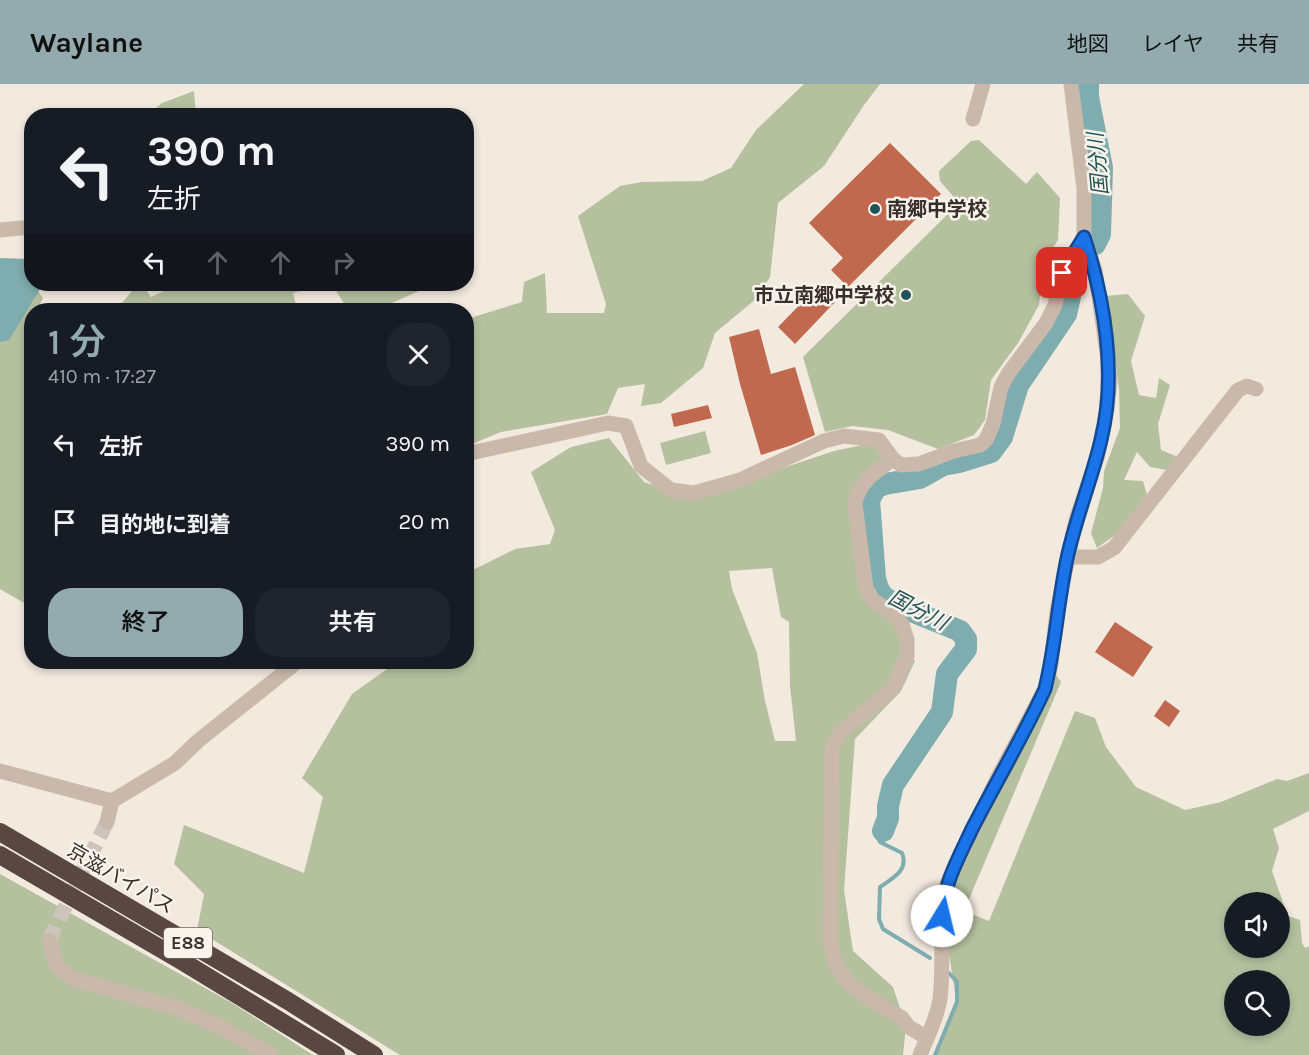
<!DOCTYPE html>
<html lang="ja">
<meta charset="utf-8">
<style>
:root{--surface:#171b24;--page:#20242c;--text:#f1f3f6;--muted:#9ea1a6;--accent:#93abaf}
body{margin:0;font-family:Karla,"Noto Sans JP",sans-serif;background:var(--page);color:var(--text);height:100vh;display:flex;flex-direction:column;font-size:22px;white-space:nowrap}
*{box-sizing:border-box;margin:0}
p{font-size:20px;color:var(--muted)}
.icon{flex:none;width:33px;height:33px;fill:none;stroke:currentColor;stroke-width:2;stroke-linecap:round;stroke-linejoin:round}
.map{position:relative;flex:1;overflow:hidden}
.drawer{position:absolute;left:24px;top:219px;width:450px;height:366px;display:flex;flex-direction:column;background:var(--surface);border-radius:24px;box-shadow:0 3px 9px #0003}
.drawer>*{flex:none}
.banner{position:absolute;left:24px;top:24px;width:450px;height:183px;border-radius:24px;box-shadow:0 3px 9px #0003;background:#171b24;color:var(--text);overflow:hidden}
.buttons{position:absolute;left:1224px;top:808px;display:grid;gap:12px}
.buttons a{display:grid;place-items:center;width:66px;height:66px;border-radius:50%;background:var(--surface);box-shadow:0 3px 9px #0003;font-size:30px}
.pin{position:absolute;display:grid;place-items:center;width:51px;height:51px;color:#fff;margin:-26px;border-radius:12px;box-shadow:0 3px 9px #0006}
.me{position:absolute;width:66px;margin:-33px;rotate:9deg;stroke-linejoin:round;filter:drop-shadow(0 0 4px #0008)}
.turn{display:flex;align-items:center;gap:21px;height:126px;padding:0 24px;font-size:27px}
.turn .icon{width:78px;height:78px;stroke-width:2.5}
.turn b{display:block;font-size:42px;line-height:51px}
.lanes{display:flex;align-items:center;height:57px;padding:0 24px;background:#0003;justify-content:center;gap:30px;direction:ltr}
.lanes .off{opacity:.35}
.round{display:grid;place-items:center;flex:none;width:63px;height:63px;border-radius:24px;background:var(--page)}
.overview{display:flex;align-items:center;justify-content:space-between;height:102px;padding:0 24px}
h1{font-size:36px;font-weight:600;line-height:45px;color:var(--accent)}
.primary-button{display:flex;gap:12px;margin-top:auto;padding:12px 24px}
.primary-button a{flex:1;height:69px;border-radius:24px;background:var(--accent);color:#111;font-size:24px;font-weight:600;line-height:69px;text-align:center}
.primary-button a+a{background:var(--page);color:var(--text)}
ul{padding:0;list-style:none}
li{display:flex;align-items:center;gap:18px;height:78px;padding:0 24px}
li div{flex:1}
li b{display:block;font-size:22px}
li em{font-style:normal}
header{display:flex;align-items:center;gap:36px;box-sizing:border-box;height:84px;padding:0 30px;background:var(--accent);color:#111}
header strong{font-size:28px}
nav{display:flex;gap:33px;margin-inline-start:auto;font-size:21px}
.map>svg:first-child{display:block}
</style>
<header>
<strong>Waylane</strong>
<nav><a>地図</a><a>レイヤ</a><a>共有</a></nav>
</header>
<div class="map">
<svg width="1309" height="971" viewBox="0 0 1309 971">
<rect width="100%" height="100%" fill="#f2e9df"/>
<path fill="#b5c09f" fill-rule="evenodd" d="M804,0H880L864,21L824,82L778,119L770,193L757,214L715,249L703,284L661,319L641,322L645,300L618,304L607,330L501,348L467,362V235L522,218L524,198L545,189L547,229H604L606,220L578,132L620,102L642,98L702,97L731,84L756,46Z
M194,7L196,31H148L162,19Z
M979,56L1026,100L1037,88L1060,114L1058,156L1043,179L1039,221L1018,259L991,296L985,336L974,351L938,365L888,346L852,342L825,348L803,273L959,119L940,97L939,87L971,57Z
M33,200L43,214L37,226H32L31,237L29,243L32,249L31,523L0,505V250Z
M138,200H142L151,213L170,204L168,200H327L293,209L297,226H116Z
M332,200H435L376,226H362L346,223Z
M1128,210L1145,232L1131,277L1139,311L1156,314L1159,294L1170,301L1158,340L1161,366L1178,373L1167,386L1150,383L1137,368L1124,396L1143,397L1147,411L1115,451L1097,464L1091,449L1103,404L1104,387L1120,344L1119,305L1106,212Z
M705,347L711,369L666,381L660,359Z
M609,354L644,398L693,414L834,367L872,359L883,373L882,380L854,408L865,512L892,537L915,577L901,607L855,655L844,806L853,867L893,903L906,942L903,971H400L197,846L204,810L174,780L184,741L304,789L323,713L302,694L352,610L397,578H466L467,489L515,465L550,460L555,446L531,388L571,363ZM772,484L781,533L789,538L790,602L796,657H775L765,617L757,569L732,505L729,487Z
M1056,591L1061,598L964,827L989,837L1075,627L1095,634L1106,663L1136,703L1185,726L1221,718L1277,695L1287,697L1309,689V727L1273,745L1279,764L1272,787L1288,832L1300,836L1302,859L1305,864L1309,862V971H936L956,915L946,850L948,816L979,745ZM1234,819H1280V864H1234ZM1234,897H1280V942H1234Z
M0,790L232,919L313,971H0Z"/>
<path fill="#7facae" d="M0,174L31,175L32,200H43L9,256L0,258Z"/>
<g fill="none" stroke-linecap="round" stroke-linejoin="round">
<path stroke="#7facae" stroke-width="4" d="M883,747L878,753L880,758L902,769C909,786 893,794 880,803L879,835L883,845L930,874
M935,971L957,918V898L949,889"/>
<path stroke="#7facae" stroke-width="22" d="M1088,0V13L1102,84L1100,150L1095,160
M883,747L888,734V722L893,701L942,628L947,590L966,565V555L960,547C945,540 892,521 883,512C878,507 877,501 875,494L869,416L876,403L885,400L920,394L943,381L959,378L991,368L1002,353L1018,301L1066,230C1072,208 1071,195 1083,174"/>
</g>
<path fill="#c1694e" d="M890,59L941,110L848,203L831,186L843,174L809,139Z
M818,202L835,218L795,260L778,243Z
M759,245L771,290L795,283L815,351L792,361L761,371L740,300L729,253Z
M708,321L712,334L674,343L671,330Z
M1115,538L1153,563L1133,593L1095,568Z
M1165,616L1180,627L1169,643L1154,632Z"/>
<g fill="none" stroke-linecap="round" stroke-linejoin="round">
<path stroke="#cdc4bb" stroke-width="15" stroke-dasharray="15 8" stroke-linecap="butt" d="M49,856L107,738"/>
<path stroke="#cab9ab" stroke-width="15" d="M973,35L983,0
M0,146L32,143
M466,370L608,339L626,342L641,382L671,406L694,409L740,396L824,357L844,352L879,356L893,375L901,381L919,380L954,367L980,361L986,356L993,340L1001,303L1008,290L1046,239L1055,221L1062,189L1084,153
M893,375C876,387 858,399 855,420L866,504L873,516L895,531L902,540L907,556V572L893,605L840,649L835,656L832,665L830,855L833,870L837,883L849,899L862,910L902,934L909,943L927,954
M1068,473H1098L1114,464L1238,306L1247,302L1256,305
M0,687L112,717
M107,738L112,717L175,679L198,657L297,578
M49,856L57,882L73,895L177,924L224,945L271,971
M920,971C927,953 937,935 940,915C945,876 937,838 947,800L998,693L1045,605L1051,581L1057,528L1068,473L1076,436L1097,374L1107,325L1110,298L1107,268L1095,186L1084,153V104L1071,0"/>
<path stroke="#584841" stroke-width="18" d="M0,748L288,917L374,971
M0,771L180,876L336,971"/>
</g>
<g fill="none" stroke-linecap="round" stroke-linejoin="round">
<g stroke="#114b97" stroke-width="15">
<path id="route" d="M942,832C943,801 959,773 972,745C996,698 1023,653 1045,605C1056,560 1058,514 1068,470C1077,431 1092,394 1101,356C1117,291 1105,216 1084,153L1062,189"/>
</g>
<use href="#route" stroke="#1a73e8" stroke-width="10"/>
</g>
<g fill="#215458" stroke="#f9f3eb" stroke-width="2">
<circle cx="875" cy="125" r="6"/>
<circle cx="906" cy="211" r="6"/>
</g>
<g text-anchor="middle" stroke-width="5" stroke-linejoin="round" paint-order="stroke">
<rect fill="#f9f3eb" stroke="#726964" stroke-width="1.5" x="164" y="844" width="48" height="30" rx="4.5"/>
<g font-size="18" font-weight="bold" fill="#382e2a">
<text x="188" y="865">E88</text>
</g>
<g font-size="20" font-weight="bold" fill="#382e2a" stroke="#f9f3eb" text-anchor="start">
<text x="887" y="132">南郷中学校</text>
<text x="894" y="218" text-anchor="end">市立南郷中学校</text>
</g>
<g font-size="20" fill="#382e2a" stroke="#f9f3eb">
<text transform="translate(121 794) rotate(30)" y="7">京滋バイパス</text>
</g>
<g font-size="21" font-style="italic" fill="#215458" stroke="#f9f3eb">
<text transform="translate(1098 80) rotate(-95)" y="7">国分川</text>
<text transform="translate(918 526) rotate(27)" y="7">国分川</text>
</g>
</g>
</svg>
<div class="buttons">
<a><svg class="icon" aria-label="sound" viewBox="0 0 24 24"><path d="M4 9h4l5-4v14l-5-4H4zM17 9q2 3 0 6"/></svg></a>
<a><svg class="icon" aria-label="search" viewBox="0 0 24 24"><circle cx="10" cy="10" r="6"/><path d="M15 15l6 6"/></svg></a>
</div>
<div class="pin" style="left:1062px;top:189px;background:#d93025"><svg class="icon" aria-label="arrive" viewBox="0 0 24 24"><path d="M6 21V4h12l-3 4 3 4H6"/></svg></div>
<svg class="me" style="left:942px;top:832px" viewBox="-20 -20 40 40"><circle r="19" fill="#fff"/><path d="M0-13L10 11 0 6-10 11z" fill="#1a73e8"/></svg>
<div class="banner">
<div class="turn"><svg class="icon" aria-label="left" viewBox="0 0 24 24"><path d="M17 20v-9H6M10 6l-5 5 5 5"/></svg><div><b>390 m</b>左折</div></div>
<div class="lanes"><svg class="icon" aria-label="left" viewBox="0 0 24 24"><path d="M17 20v-9H6M10 6l-5 5 5 5"/></svg><svg class="icon off" aria-label="ahead" viewBox="0 0 24 24"><path d="M12 20V5M6 11l6-6 6 6"/></svg><svg class="icon off" aria-label="ahead" viewBox="0 0 24 24"><path d="M12 20V5M6 11l6-6 6 6"/></svg><svg class="icon off" aria-label="right" viewBox="0 0 24 24"><path d="M7 20v-9h11M14 6l5 5-5 5"/></svg></div>
</div>
<section class="drawer">
<div class="overview"><div><h1>1 分</h1><p>410 m · 17:27</p></div><a class="round"><svg class="icon" aria-label="close" viewBox="0 0 24 24"><path d="M6 6l12 12M18 6L6 18"/></svg></a></div>
<ul>
<li><svg class="icon" aria-label="left" viewBox="0 0 24 24"><path d="M17 20v-9H6M10 6l-5 5 5 5"/></svg><div><b>左折</b></div><em>390 m</em></li>
<li><svg class="icon" aria-label="arrive" viewBox="0 0 24 24"><path d="M6 21V4h12l-3 4 3 4H6"/></svg><div><b>目的地に到着</b></div><em>20 m</em></li>
</ul>
<div class="primary-button"><a>終了</a><a>共有</a></div>
</section>
</div>
